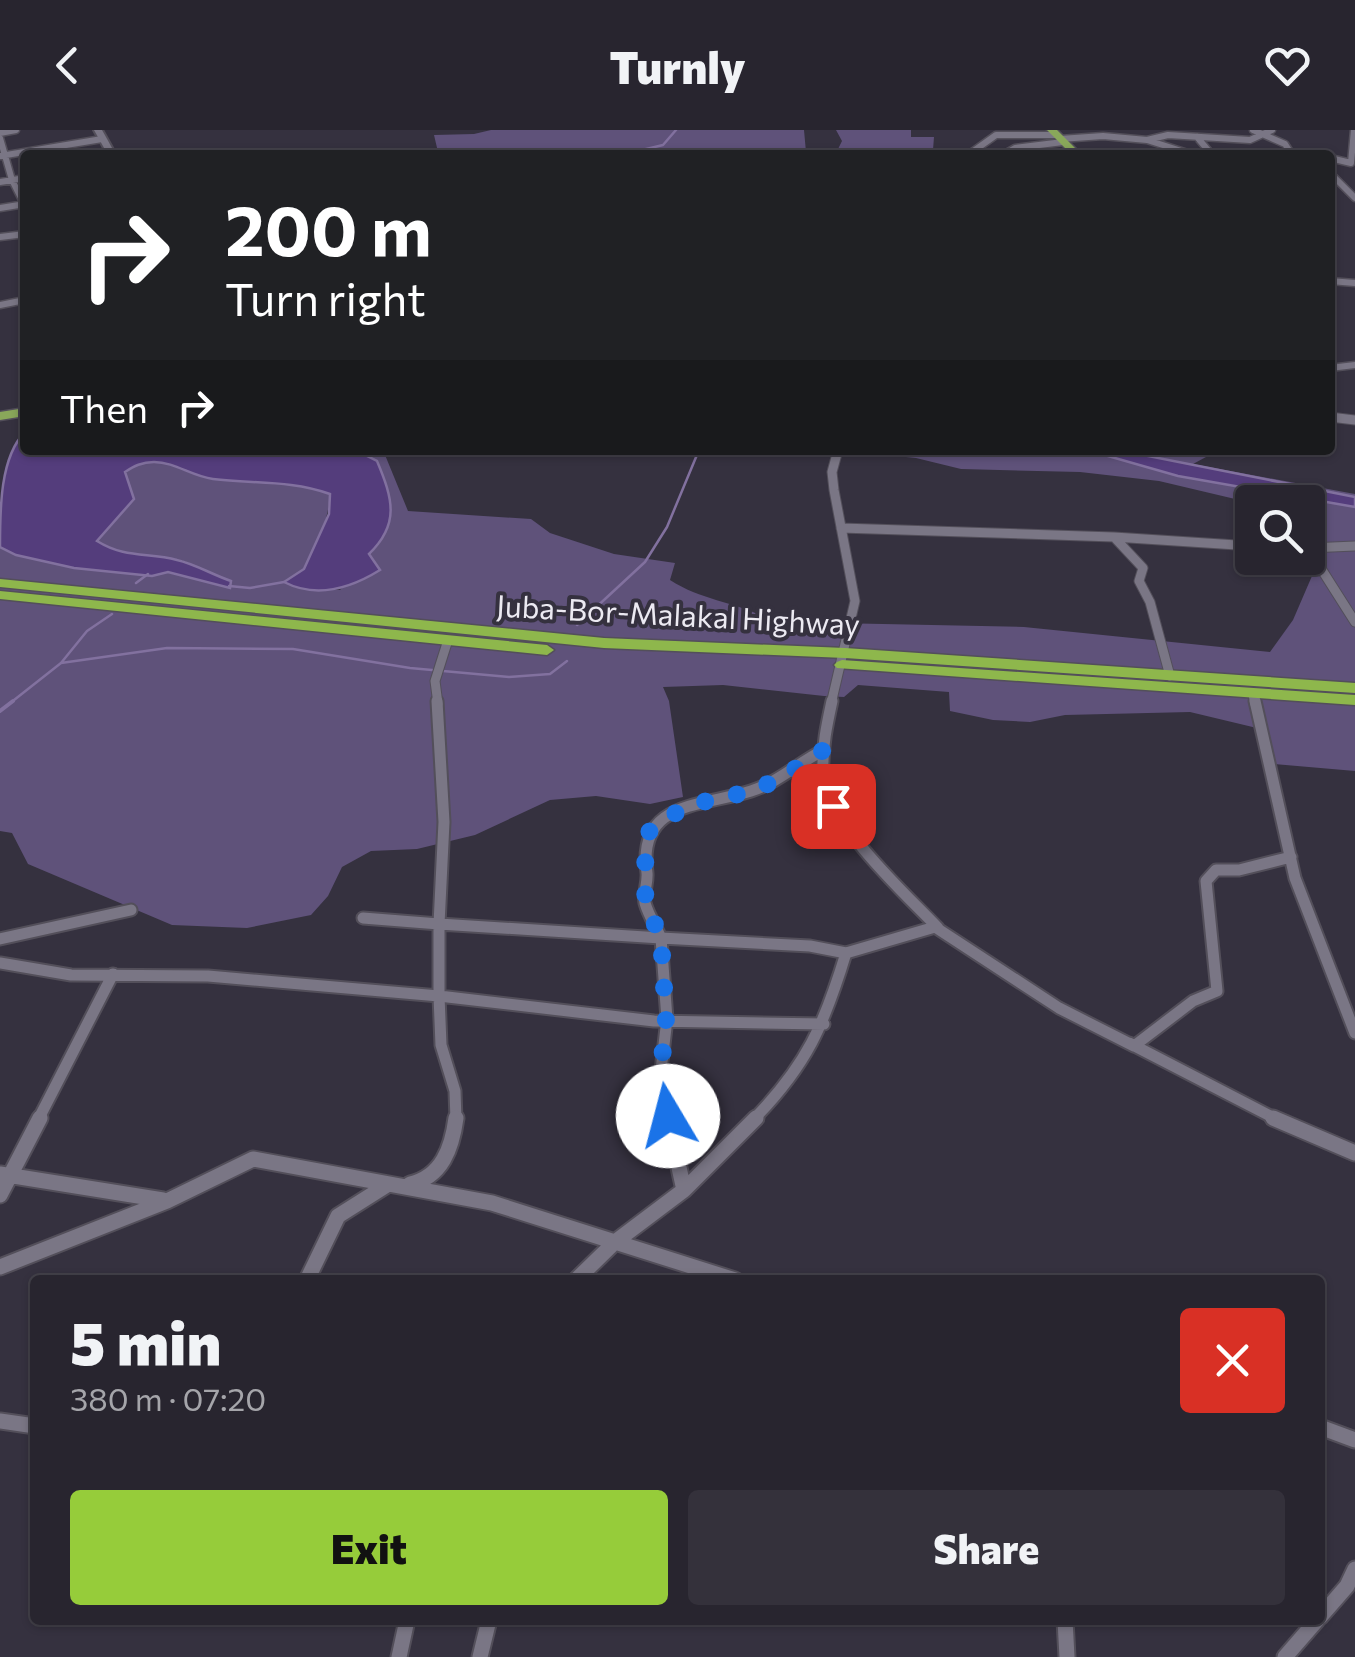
<!DOCTYPE html>
<meta charset="utf-8">
<style>
:root{--surface:#28252f;--page:#34313b;--text:#f1f3f6;--muted:#a5a5aa;--line:#44424b;--accent:#96cc3a}
body{margin:0;font-family:Commissioner,sans-serif;background:var(--page);color:var(--text);height:100vh;display:flex;flex-direction:column;font-size:38px;white-space:nowrap}
*{box-sizing:border-box;margin:0}
p{font-size:32px;color:var(--muted)}
.icon{flex:none;width:55px;height:55px;fill:none;stroke:currentColor;stroke-width:2;stroke-linecap:round;stroke-linejoin:round}
.map{position:relative;flex:1;overflow:hidden}
.sheet{position:absolute;left:30px;top:1145px;width:1295px;height:350px;display:flex;flex-direction:column;background:var(--surface);border-radius:10px;box-shadow:0 2px 8px #0004,0 0 0 2px var(--line)}
.sheet>*{flex:none}
.top-card{position:absolute;left:20px;top:20px;width:1315px;height:305px;border-radius:10px;box-shadow:0 2px 8px #0004,0 0 0 2px var(--line);background:#202124;color:#fff;overflow:hidden}
.fabs{position:absolute;left:1235px;top:355px;display:grid;gap:20px}
.fabs a{display:grid;place-items:center;width:90px;height:90px;border-radius:10px;background:var(--surface);box-shadow:0 2px 8px #0004,0 0 0 2px var(--line);font-size:50px}
.pin{position:absolute;display:grid;place-items:center;width:85px;height:85px;color:#fff;margin:-42px;border-radius:20px;box-shadow:0 5px 15px #0006}
.me{position:absolute;width:110px;margin:-55px;rotate:352deg;stroke-linejoin:round;filter:drop-shadow(0 0 8px #0008)}
.turn{display:flex;align-items:center;gap:35px;height:210px;padding:0 40px;font-size:45px}
.turn .icon{width:130px;height:130px;stroke-width:2.5}
.turn b{display:block;font-size:70px;line-height:85px}
.then{display:flex;align-items:center;height:95px;padding:0 40px;background:#0003;gap:20px;font-size:38px}
.round{display:grid;place-items:center;flex:none;width:105px;height:105px;border-radius:10px;background:var(--page)}
.overview{display:flex;align-items:center;justify-content:space-between;height:170px;padding:0 40px}
h1{font-size:60px;font-weight:800;line-height:75px}
.primary-button{display:flex;gap:20px;margin-top:auto;padding:20px 40px}
.primary-button a{flex:1;height:115px;border-radius:10px;background:var(--accent);color:#111;font-size:40px;font-weight:800;line-height:115px;text-align:center}
.primary-button a+a{background:var(--page);color:var(--text)}
header{display:flex;justify-content:space-between;align-items:center;height:130px;padding:0 40px;background:var(--surface);font-size:45px;font-weight:800}
.map>svg:first-child{display:block}
</style>
<header><svg class="icon" aria-label="back" viewBox="0 0 24 24"><path d="M15 5l-7 7 7 7"/></svg>Turnly<svg class="icon" aria-label="heart" viewBox="0 0 24 24"><path d="M12 20l-8-8c-3-5 5-10 8-4 3-6 11-1 8 4z"/></svg></header>
<div class="map">
<svg width="1355" height="1527" viewBox="0 0 1355 1527">
<rect width="100%" height="100%" fill="#35313f"/>
<path fill="#5f527a" d="M491,0H804L806,22L793,25L438,22L434,5L474,4Z
M836,0H911V7H934L933,20L903,18L899,25H835L842,11Z
M345,320H383L408,381L531,389L550,403L614,424L675,433L670,450C702,471 738,472 770,490L771,502L814,505L834,493L1024,497L1270,522L1293,490L1315,439L1308,416V372L1252,373L1159,351L1080,342L961,339L916,328L835,320L1094,322L1178,346L1355,377V641L1274,634L1261,599L1190,582L1065,585L1030,592L993,590L950,581L949,562L858,555L844,567L824,566L723,555L663,557L669,571L683,667L650,674L596,666L550,670L475,705L417,719L371,721L342,737L328,766L311,785L247,798L172,795L28,734L12,703L0,701V417L16,425L152,446L168,442L231,451C212,445 194,433 176,429C147,423 126,428 96,411L126,376L125,342C134,336 142,332 154,332C175,332 191,346 213,349C254,354 291,350 330,364C328,398 311,428 294,457L340,460L380,413L359,322Z
M1118,320H1153L1177,327L1183,320H1219L1193,334L1355,364V367Z"/>
<path fill="#543d7c" stroke="#82719f" stroke-width="2.5" d="M25,302V320L359,322L377,331C393,369 400,394 369,424L380,440C351,458 317,469 284,452L304,439L329,384L330,364C291,350 253,354 213,349C191,346 175,332 154,332C142,332 134,336 125,342L134,369L97,411C126,429 148,422 177,430C195,434 213,445 231,451L230,458L168,442L152,446L74,438L16,425L0,417C0,379 0,327 25,302Z
M939,320H1118L1355,367V377L1178,346L1094,322Z"/>
<g fill="none" stroke-linecap="round" stroke-linejoin="round">
<path stroke="#82719f" stroke-width="2.5" d="M621,25L663,15L676,0
M136,453L148,444
M229,456L250,458L284,452
M577,495L645,432L667,397L699,320
M61,533L167,518L293,519L410,538L509,547L550,544L567,531
M9,574L61,533L87,501L112,484"/>
<path stroke="#82719f" stroke-width="4" d="M0,581L13,571"/>
<g stroke="#534f5a" stroke-width="9">
<path id="minor-far3" d="M1253,0L1285,14L1292,25
M0,3L16,0
M1197,7L1212,25
M0,8L12,50L25,76
M1060,9L1103,6L1147,10L1168,5L1250,10L1272,0
M1147,10L1194,25
M968,25L996,5H1056
M1003,25L1015,18L1063,12
M1049,25L1076,24
M1303,25H1310
M0,26L102,9
M1330,28L1351,33L1354,0
M1333,46L1355,68
M0,52L25,48
M0,78L25,74
M0,107L25,104
M1330,151L1355,153
M0,175L25,170
M1330,238L1355,235"/>
</g>
<g stroke="#534f5a" stroke-width="11">
<path id="minor-far2" d="M1330,287L1355,290
M841,398L1114,407L1143,438L1139,451L1150,472L1170,546
M1114,407L1252,416
M1308,418L1355,492
M1309,418L1355,416
M1253,564L1255,574
M438,574L435,551L447,513
M831,574L855,471L834,360L832,342L838,320"/>
</g>
<g stroke="#534f5a" stroke-width="15">
<path id="minor-far1" d="M832,571C827,594 822,617 823,641C827,694 903,761 938,798
M1255,571L1295,748L1355,903
M363,788L439,794L444,692L437,571
M0,809L131,780
M0,833L71,845L208,846L439,866V794L661,808C656,797 648,784 645,773C643,763 648,753 647,743C637,671 700,677 751,661C779,652 798,633 824,620
M1129,913L1278,990
M38,990L113,844
M456,990L455,961L441,915L439,866L654,891L824,894
M669,990L660,949L667,889L661,808L810,816L846,823
M753,990C807,935 824,895 846,823L935,797L1059,878L1134,916L1193,871L1217,861L1206,751L1216,740H1239L1291,727"/>
</g>
<g stroke="#534f5a" stroke-width="19">
<path id="minor" d="M668,988L684,1060
M1273,988L1355,1023
M0,1044L163,1070
M410,1054C442,1047 452,1018 456,988
M0,1065L40,988
M0,1137L167,1071L253,1029L492,1073L735,1150
M307,1150L338,1086L387,1055
M576,1150L615,1112L684,1060L756,988
M0,1291L35,1296
M1320,1297L1355,1310
M1320,1487L1347,1456L1355,1439
M1065,1490L1067,1527
M399,1527L407,1490
M480,1527L489,1490
M1285,1527L1317,1490"/>
</g>
<g stroke="#534f5a" stroke-width="4">
<path id="tertiary" d="M94,0H102L116,25H108Z"/>
</g>
<g stroke="#534f5a" stroke-width="3">
<path id="primary" d="M1047,0H1057L1082,25H1072Z
M25,278V286L0,290V282Z"/>
</g>
<g stroke="#534f5a" stroke-width="3">
<path id="trunk" d="M0,449L604,508L845,518L1355,553V563L845,528L604,518L0,457Z
M0,461L547,515L554,520L547,525L0,469Z
M842,530L1355,565V575L837,538L834,535L837,532Z"/>
</g>
<use href="#minor-far3" stroke="#7a7685" stroke-width="6"/>
<use href="#minor-far2" stroke="#7a7685" stroke-width="9"/>
<use href="#minor-far1" stroke="#7a7685" stroke-width="11"/>
<use href="#minor" stroke="#7a7685" stroke-width="15"/>
<use href="#tertiary" fill="#7a7685" fill-rule="evenodd"/>
<use href="#primary" fill="#89a75a" fill-rule="evenodd"/>
<use href="#trunk" fill="#8eb74c" fill-rule="evenodd"/>
</g>
<g fill="none" stroke-linecap="round" stroke-linejoin="round">
<path stroke="#1a73e8" stroke-width="18" stroke-dasharray="0 32.4" d="M668,986L660,949L666,889L661,808L644,770L648,752L643,716L651,698L689,675L752,661L790,644L804,630L824,620L823,646L833,676"/>
</g>
<g text-anchor="middle" stroke-width="8" stroke-linejoin="round" paint-order="stroke">
<g font-size="30" fill="#eceaf2" stroke="#35313f">
<text transform="translate(678 486) rotate(3)" y="10">Juba-Bor-Malakal Highway</text>
</g>
</g>
</svg>
<div class="fabs">
<a><svg class="icon" aria-label="search" viewBox="0 0 24 24"><circle cx="10" cy="10" r="6"/><path d="M15 15l6 6"/></svg></a>
</div>
<div class="pin" style="left:833px;top:676px;background:#d93025"><svg class="icon" aria-label="arrive" viewBox="0 0 24 24"><path d="M6 21V4h12l-3 4 3 4H6"/></svg></div>
<svg class="me" style="left:668px;top:986px" viewBox="-20 -20 40 40"><circle r="19" fill="#fff"/><path d="M0-13L10 11 0 6-10 11z" fill="#1a73e8"/></svg>
<div class="top-card">
<div class="turn"><svg class="icon" aria-label="right" viewBox="0 0 24 24"><path d="M7 20v-9h11M14 6l5 5-5 5"/></svg><div><b>200 m</b>Turn right</div></div>
<div class="then">Then<svg class="icon" aria-label="right" viewBox="0 0 24 24"><path d="M7 20v-9h11M14 6l5 5-5 5"/></svg></div>
</div>
<section class="sheet">
<div class="overview"><div><h1>5 min</h1><p>380 m · 07:20</p></div><a class="round" style="background:#d93025;color:#fff"><svg class="icon" aria-label="close" viewBox="0 0 24 24"><path d="M6 6l12 12M18 6L6 18"/></svg></a></div>
<div class="primary-button"><a>Exit</a><a>Share</a></div>
</section>
</div>
